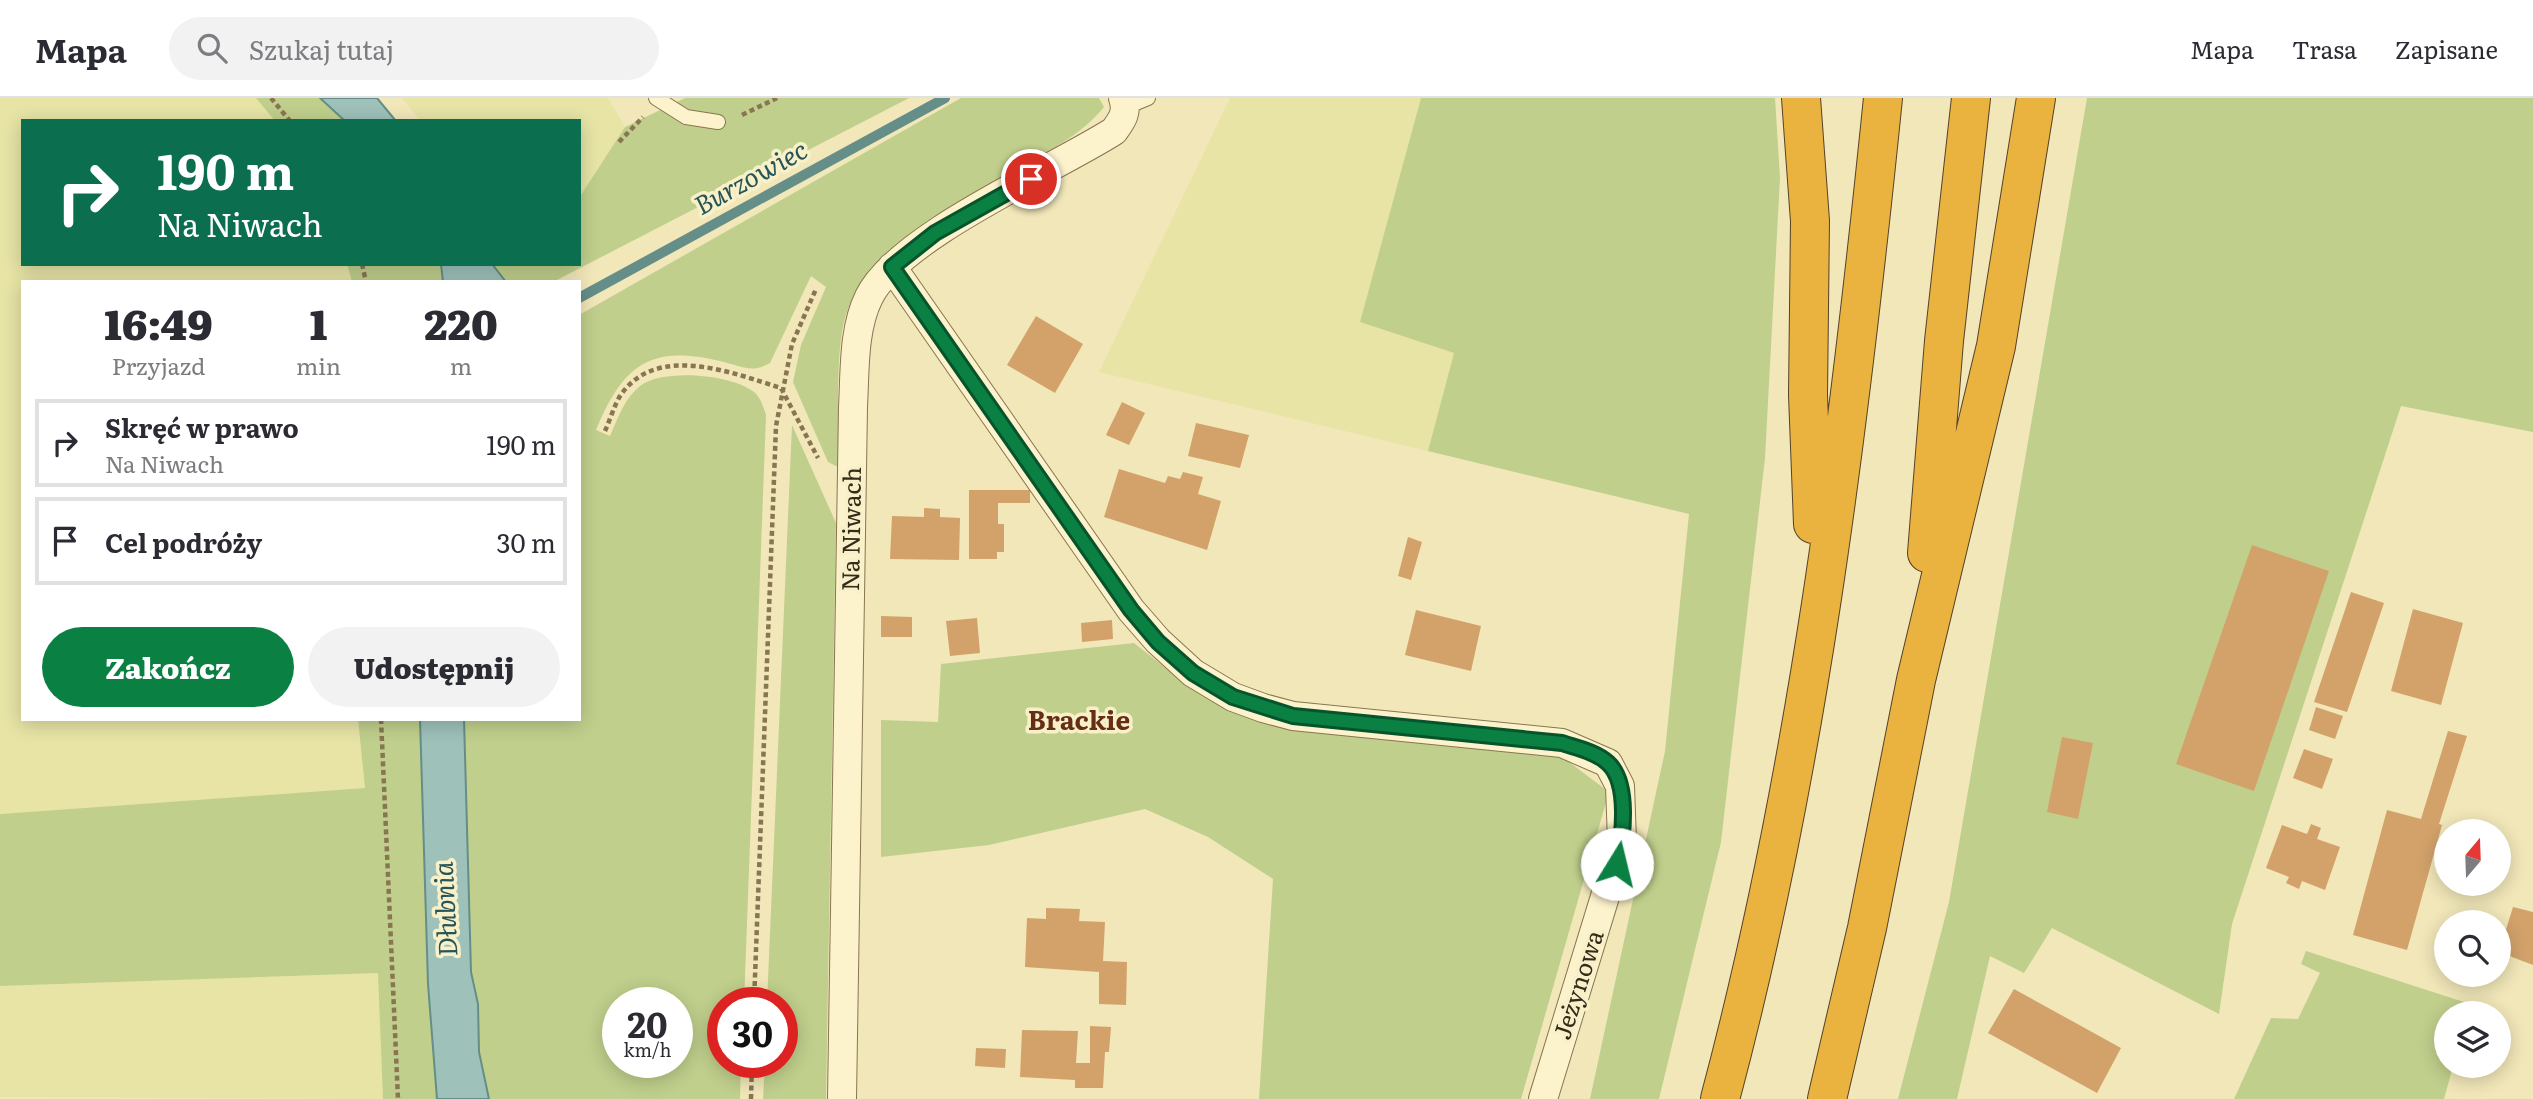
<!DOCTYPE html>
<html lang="pl">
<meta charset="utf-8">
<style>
:root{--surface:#fff;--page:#f2f2f3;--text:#2b2b33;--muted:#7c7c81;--line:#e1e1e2;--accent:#0b8043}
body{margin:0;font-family:Literata,serif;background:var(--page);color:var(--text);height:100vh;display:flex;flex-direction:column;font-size:26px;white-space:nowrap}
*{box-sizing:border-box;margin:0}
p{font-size:23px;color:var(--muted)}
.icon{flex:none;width:38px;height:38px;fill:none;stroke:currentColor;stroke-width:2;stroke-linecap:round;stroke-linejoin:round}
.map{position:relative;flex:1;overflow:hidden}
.sheet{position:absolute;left:21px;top:182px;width:560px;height:441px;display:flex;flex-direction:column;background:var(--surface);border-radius:0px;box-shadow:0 4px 18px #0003}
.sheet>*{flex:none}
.top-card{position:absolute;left:21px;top:21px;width:560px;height:147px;border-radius:0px;box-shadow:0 4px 18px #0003;background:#0b6e4f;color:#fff;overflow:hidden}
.needle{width:46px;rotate:19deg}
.buttons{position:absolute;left:2434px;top:721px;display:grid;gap:14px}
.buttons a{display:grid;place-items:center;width:77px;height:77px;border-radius:50%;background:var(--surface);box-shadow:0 4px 18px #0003;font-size:35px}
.speed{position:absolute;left:602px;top:889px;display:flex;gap:14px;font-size:35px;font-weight:700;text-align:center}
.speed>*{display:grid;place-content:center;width:91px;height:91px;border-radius:50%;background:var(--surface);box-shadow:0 4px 18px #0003;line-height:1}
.speed small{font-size:18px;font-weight:400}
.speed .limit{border:10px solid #d22;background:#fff;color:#111}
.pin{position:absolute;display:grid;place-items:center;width:60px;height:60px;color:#fff;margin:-30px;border:4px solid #fff;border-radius:50%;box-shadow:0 2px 7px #0007}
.me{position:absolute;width:77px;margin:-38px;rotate:9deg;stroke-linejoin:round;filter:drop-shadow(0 0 5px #0008)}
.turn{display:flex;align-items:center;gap:24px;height:147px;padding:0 21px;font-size:32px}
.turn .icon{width:91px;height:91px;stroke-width:2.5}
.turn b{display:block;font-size:49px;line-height:60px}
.eta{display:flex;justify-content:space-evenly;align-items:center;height:119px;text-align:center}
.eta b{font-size:42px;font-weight:800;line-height:49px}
.button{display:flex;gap:14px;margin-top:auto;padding:14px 21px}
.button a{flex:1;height:80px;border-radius:42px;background:var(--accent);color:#fff;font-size:28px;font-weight:800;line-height:80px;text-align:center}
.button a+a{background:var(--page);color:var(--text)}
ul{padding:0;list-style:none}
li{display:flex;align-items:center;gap:21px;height:88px;margin:0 14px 10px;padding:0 7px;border:4px solid var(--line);border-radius:0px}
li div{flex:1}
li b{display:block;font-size:26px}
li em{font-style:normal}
header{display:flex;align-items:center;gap:42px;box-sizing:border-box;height:98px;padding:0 35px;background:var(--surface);border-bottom:2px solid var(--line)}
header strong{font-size:33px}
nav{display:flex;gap:38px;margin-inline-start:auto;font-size:24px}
.search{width:490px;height:63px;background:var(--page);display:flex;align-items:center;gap:18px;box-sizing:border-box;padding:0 24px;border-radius:38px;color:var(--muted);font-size:26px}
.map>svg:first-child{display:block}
</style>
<header>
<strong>Mapa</strong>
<div class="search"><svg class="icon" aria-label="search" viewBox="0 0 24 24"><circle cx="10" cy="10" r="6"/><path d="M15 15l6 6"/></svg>Szukaj tutaj</div>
<nav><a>Mapa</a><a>Trasa</a><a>Zapisane</a></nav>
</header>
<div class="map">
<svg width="2533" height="1001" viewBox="0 0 2533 1001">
<rect width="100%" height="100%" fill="#f1e7b9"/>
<path fill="#e7e4a6" d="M0,0H256L275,23H23V166H347L352,184H23V621H358L365,690L0,716Z
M402,0H608L625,29L579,100V23H421Z
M1230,0H1421L1360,224L1454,255L1428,353L1099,274Z
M379,875L383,1001L0,999V888Z"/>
<path fill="#c0cf8c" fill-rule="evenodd" d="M256,0H320L345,23H275Z
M685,0H909L553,184H506L492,166H579V100L625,29Z
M961,0H1099L1104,9C1078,41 1040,57 1004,77C946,110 865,152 845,220C835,256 839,328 838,369L828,364L793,284L801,247L826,189L811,178L770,265C752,275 743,269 724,264C651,246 624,265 596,332L610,338C618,320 624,301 640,288C662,270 732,276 754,294C761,300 763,308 766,317L744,905H723V964H741L740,1001H489L479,954L478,906L471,874L464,621H579V217ZM618,905H677V964H618Z
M1421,0H1775L1780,80L1765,360L1721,744L1659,1001H1590L1665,653L1689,416L1428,353L1454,255L1360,224Z
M2087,0H2533V334L2401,308L2232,826L2219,916L2052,830L2024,875L1990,858L1957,1001H1898L1949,804Z
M347,166H441L443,184H352Z
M792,327L836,425L826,1001H763L765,964H782V905H767Z
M1134,545L1190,589L1553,652L1609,694L1521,1001H1259L1273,781L1208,739L1145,711L989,747L881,759V622L938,624L941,566Z
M358,621H420L428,886L437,1001H383L378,875L0,888V716L365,690Z
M2306,853L2470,906L2467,915H2446V968H2453L2444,1001H2234L2271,920L2298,921L2320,875L2301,866Z"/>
<path fill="#9ec1ba" stroke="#658e89" stroke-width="2" d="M320,0H377L396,23H345Z
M441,166H492L506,184H443Z
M420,621H464L471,874L478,906L479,954L489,1001H437L428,886Z"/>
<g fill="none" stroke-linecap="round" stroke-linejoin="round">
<path stroke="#658e89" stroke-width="10" d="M579,200L945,0"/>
</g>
<path fill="#d3a26b" d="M1036,218L1083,246L1055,295L1007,267Z
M1122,304L1145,315L1129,347L1106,337Z
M1196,325L1249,337L1240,370L1188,358Z
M1119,371L1165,385L1168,378L1180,381L1183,374L1203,379L1198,396L1221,403L1207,452L1104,419Z
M969,392H1030V405H998V426H1004V454H997V461H969Z
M924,410L940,411V419L960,420L959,462L890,461L892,418L924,419Z
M1408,439L1422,444L1411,482L1398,478Z
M2252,447L2329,473L2254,693L2176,666Z
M2351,494L2384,505L2347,614L2314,604Z
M2413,511L2463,525L2441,607L2391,593Z
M1416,512L1481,528L1471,573L1405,557Z
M881,518L912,519V539H881Z
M977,520L980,555L950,558L946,523Z
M1112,522L1113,541L1082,544L1081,525Z
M2316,609L2343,618L2335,641L2309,632Z
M2448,633L2467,638L2439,726L2442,727L2407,852L2353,837L2387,712L2421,721Z
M2062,639L2093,645L2078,721L2047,714Z
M2304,651L2333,661L2322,691L2293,680Z
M2311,726L2321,730L2317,741L2340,749L2325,792L2302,783L2299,791L2286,785L2289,779L2266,770L2282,727L2307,736Z
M2513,809L2533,814V867L2499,854Z
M1046,810L1080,811L1079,823L1105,824L1103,863L1127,864L1126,907L1099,906V874L1025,869L1027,820L1046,821Z
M2014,891L2121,950L2097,995L1988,935Z
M1090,928L1111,929L1109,954H1105L1103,990H1075V982L1020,979L1022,932L1078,933L1076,965H1090Z
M976,950L1006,951L1005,970L975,968Z"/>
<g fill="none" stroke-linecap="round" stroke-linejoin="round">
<g stroke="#887552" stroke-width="16">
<path id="service" d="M656,0L686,19L718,24
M1126,9L1148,0"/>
</g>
<g stroke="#887552" stroke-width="30">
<path id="minor" d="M892,169L1131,512L1158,543L1193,575L1233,599L1263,610L1293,618L1562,645L1608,665L1620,688L1622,743L1543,1001
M842,1001L853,309C855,273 853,231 869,199C899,138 1053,72 1114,33C1122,22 1128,14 1123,0"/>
</g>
<g stroke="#554228" stroke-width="40">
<path id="motorway" d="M1801,0L1810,123L1808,297L1813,426
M1927,455L1944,243L1971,0
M1720,1001C1807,675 1849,335 1883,0
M1827,1001L1867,830L1916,582L1996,248L2036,0"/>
</g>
<path stroke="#887552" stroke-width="4.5" stroke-dasharray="5 3.5" stroke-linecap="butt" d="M271,0L290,23
M742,17L777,0
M619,44L643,19
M362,166L366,184
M605,333C610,322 614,308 620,298C656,244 733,275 781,290L818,360
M381,621L398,1001
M754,905L776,328L792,246L816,191
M751,1001L752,964"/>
<use href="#service" stroke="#fcf3cc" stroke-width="14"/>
<use href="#minor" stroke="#fcf3cc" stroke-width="28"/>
<use href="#motorway" stroke="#eab23f" stroke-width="38"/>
</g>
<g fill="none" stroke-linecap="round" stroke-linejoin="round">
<g stroke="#07532c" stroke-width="18">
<path id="route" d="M1031,81L935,135L892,169L1131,512L1158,544L1193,575L1233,599L1293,618L1562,645C1577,650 1596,654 1608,665C1630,685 1623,740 1617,766"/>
</g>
<use href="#route" stroke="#0b8043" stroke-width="12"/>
</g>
<g text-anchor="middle" stroke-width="7" stroke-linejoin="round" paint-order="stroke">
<g font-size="24" fill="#362a19" stroke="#f8f0c9">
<text transform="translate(852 431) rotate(-89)" y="8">Na Niwach</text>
<text transform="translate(1579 887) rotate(-72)" y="8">Jeżynowa</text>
</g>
<g font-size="26" font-style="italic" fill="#275557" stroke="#f8f0c9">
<text transform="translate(751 80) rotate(-29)" y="9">Burzowiec</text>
<text transform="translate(446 811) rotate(-93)" y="9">Dłubnia</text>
</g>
<g font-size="26" font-weight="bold" fill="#662f15" stroke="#f8f0c9">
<text x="1079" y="632">Brackie</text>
</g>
</g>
</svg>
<div class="buttons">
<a><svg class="needle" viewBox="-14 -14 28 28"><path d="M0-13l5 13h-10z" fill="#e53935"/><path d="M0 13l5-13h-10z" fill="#7c7c81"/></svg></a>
<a><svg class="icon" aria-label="search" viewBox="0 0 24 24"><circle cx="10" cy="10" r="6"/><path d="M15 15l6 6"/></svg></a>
<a><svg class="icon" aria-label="layers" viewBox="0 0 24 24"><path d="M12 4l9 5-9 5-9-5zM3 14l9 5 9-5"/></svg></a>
</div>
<div class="speed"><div>20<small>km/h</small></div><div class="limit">30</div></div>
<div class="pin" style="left:1031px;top:81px;background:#d93025"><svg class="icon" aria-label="arrive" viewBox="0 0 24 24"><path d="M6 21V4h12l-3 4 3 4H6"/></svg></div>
<svg class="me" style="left:1617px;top:766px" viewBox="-20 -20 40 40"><circle r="19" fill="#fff"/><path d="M0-13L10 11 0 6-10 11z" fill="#0b8043"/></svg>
<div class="top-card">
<div class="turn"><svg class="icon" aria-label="right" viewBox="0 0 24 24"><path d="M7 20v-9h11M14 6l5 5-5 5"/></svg><div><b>190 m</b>Na Niwach</div></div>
</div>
<section class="sheet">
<div class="eta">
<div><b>16:49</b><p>Przyjazd</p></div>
<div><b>1</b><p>min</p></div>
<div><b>220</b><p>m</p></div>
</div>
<ul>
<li><svg class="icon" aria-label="right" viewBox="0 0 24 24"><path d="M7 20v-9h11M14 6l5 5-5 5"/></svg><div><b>Skręć w prawo</b><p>Na Niwach</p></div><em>190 m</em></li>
<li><svg class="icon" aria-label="arrive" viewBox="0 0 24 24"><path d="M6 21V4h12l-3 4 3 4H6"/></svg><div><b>Cel podróży</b></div><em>30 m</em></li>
</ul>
<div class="button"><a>Zakończ</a><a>Udostępnij</a></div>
</section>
</div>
